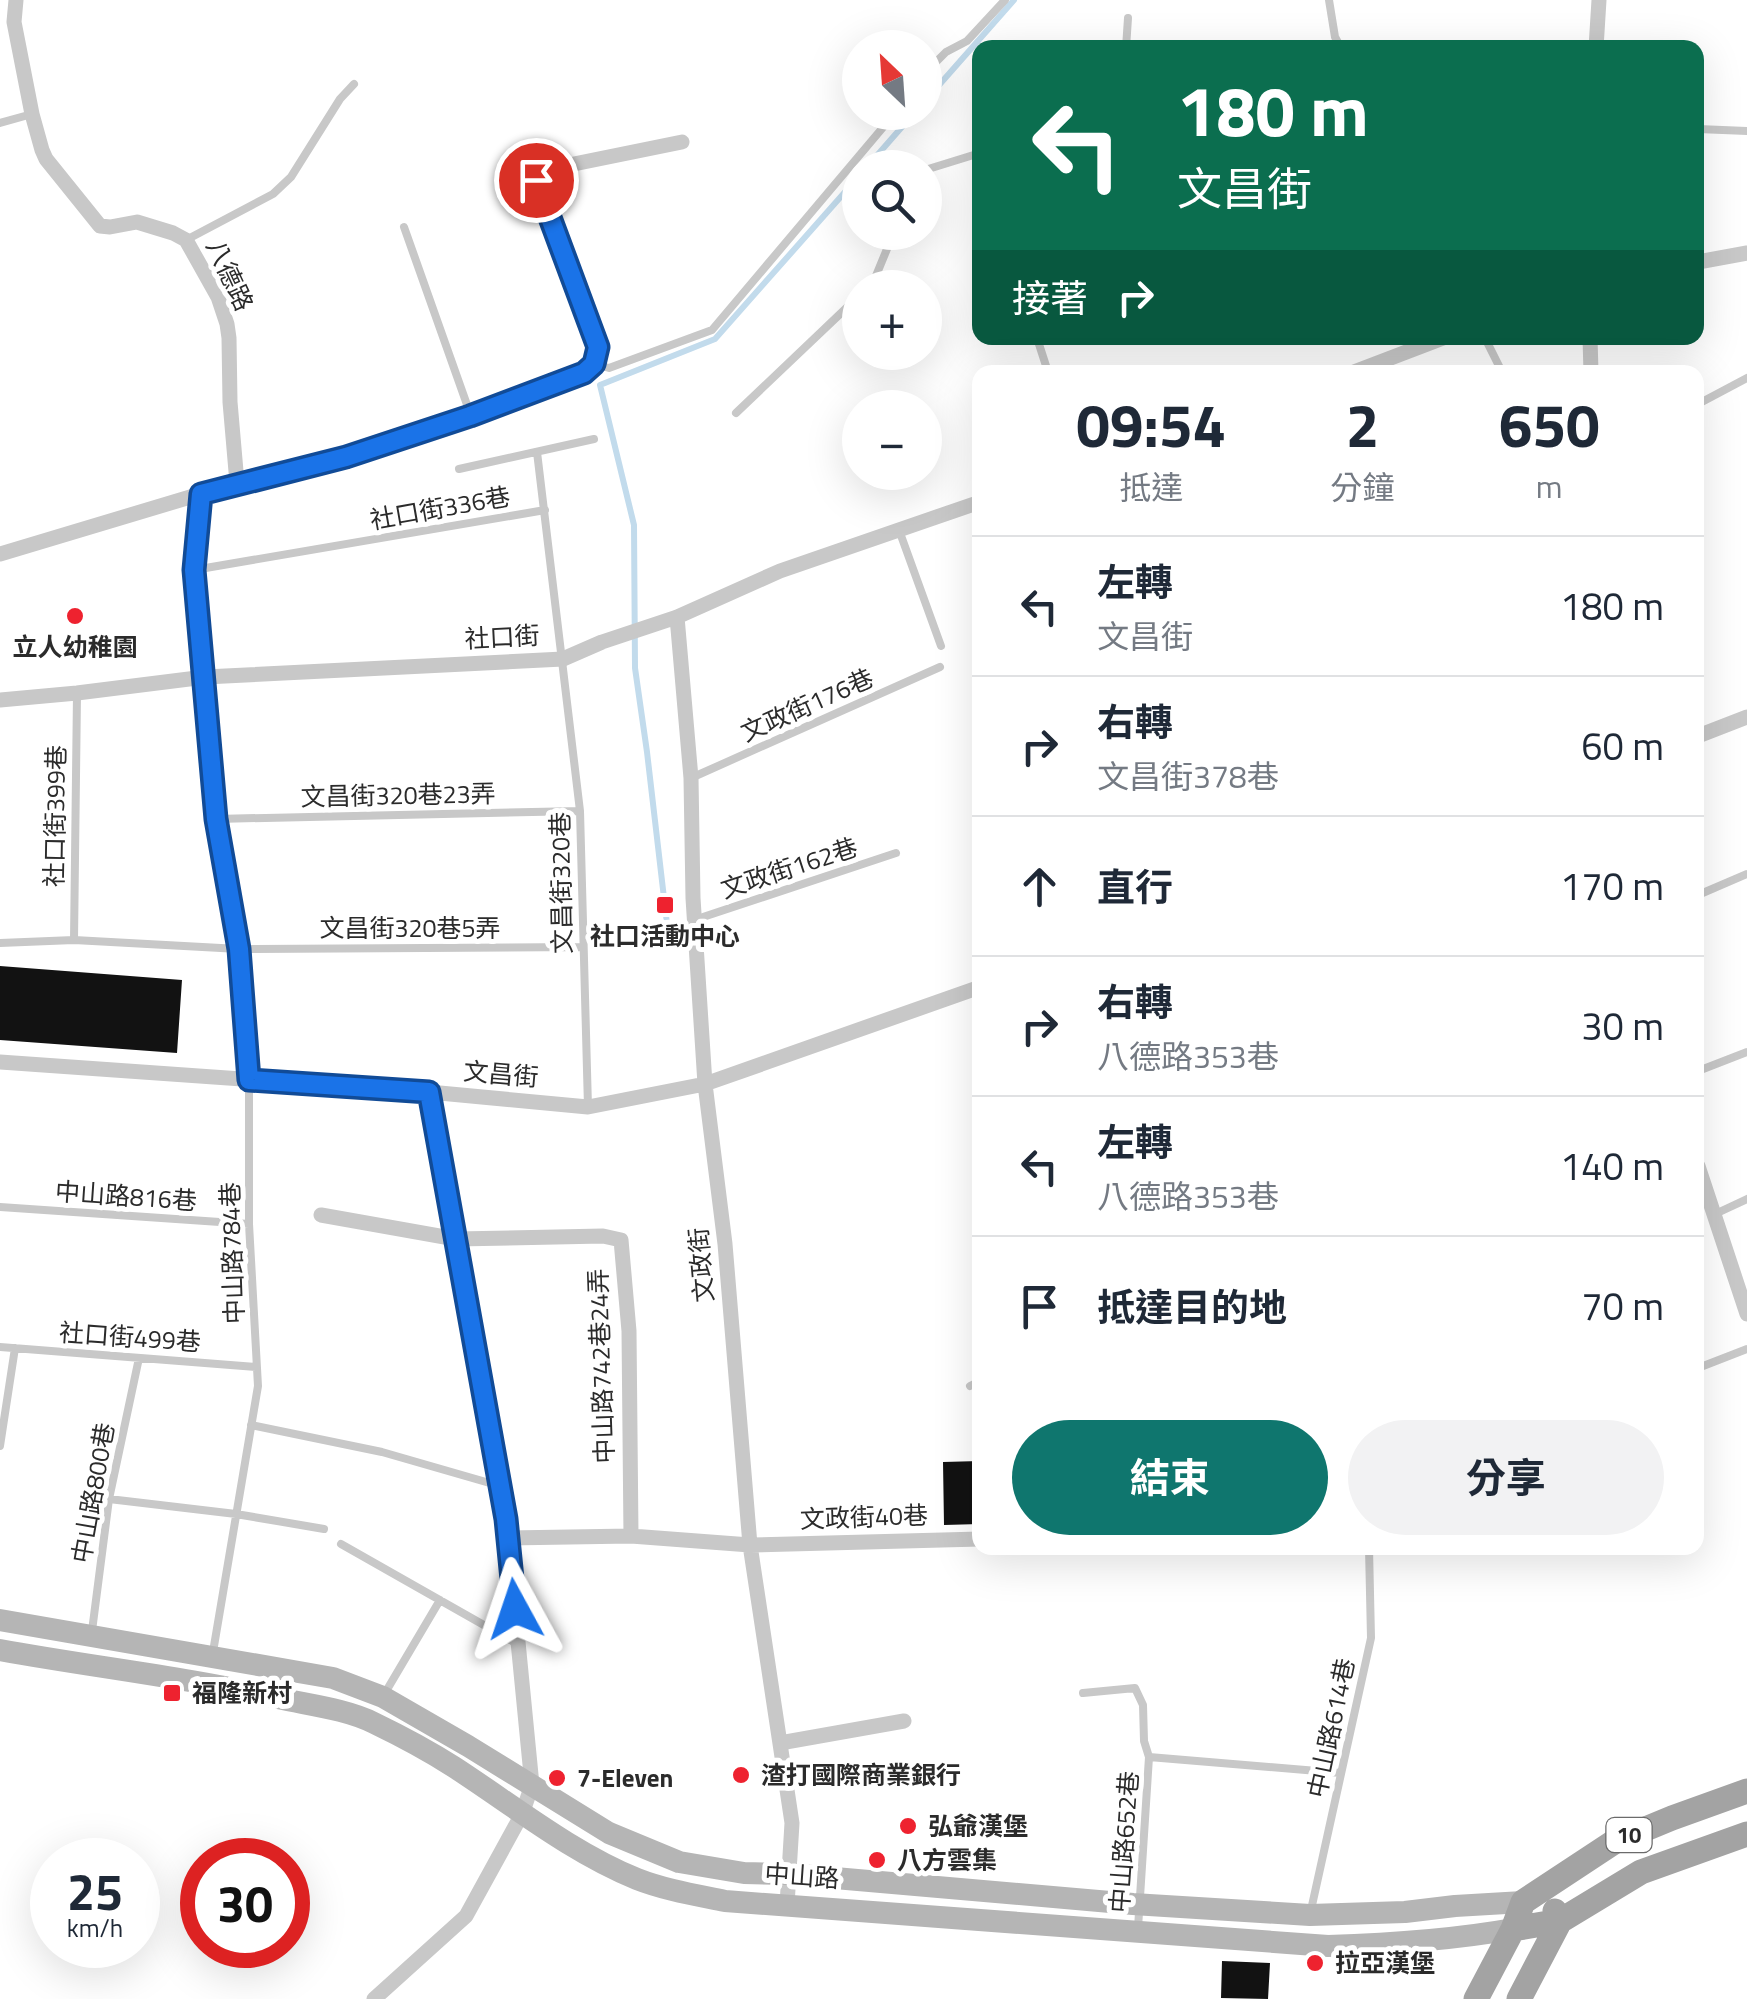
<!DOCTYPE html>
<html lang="zh-TW">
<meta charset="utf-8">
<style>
:root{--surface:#fff;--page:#f2f2f3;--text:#1f2937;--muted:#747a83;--line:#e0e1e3;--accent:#0f766e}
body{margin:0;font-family:"Titillium Web","Noto Sans TC",sans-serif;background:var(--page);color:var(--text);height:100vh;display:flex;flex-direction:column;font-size:38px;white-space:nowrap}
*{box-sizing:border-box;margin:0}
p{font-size:32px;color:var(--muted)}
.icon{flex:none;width:55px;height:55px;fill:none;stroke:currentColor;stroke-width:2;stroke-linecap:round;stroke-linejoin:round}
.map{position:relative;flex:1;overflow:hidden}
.side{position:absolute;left:972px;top:365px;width:732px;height:1190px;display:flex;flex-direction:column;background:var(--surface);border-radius:20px;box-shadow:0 10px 40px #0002}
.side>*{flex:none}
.hud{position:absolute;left:972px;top:40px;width:732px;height:305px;border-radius:20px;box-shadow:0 10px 40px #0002;background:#0b6e4f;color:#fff;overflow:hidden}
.needle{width:65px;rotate:335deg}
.controls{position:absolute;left:842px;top:30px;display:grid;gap:20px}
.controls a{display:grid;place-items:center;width:100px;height:100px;border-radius:50%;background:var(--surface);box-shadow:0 10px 40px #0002;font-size:50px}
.speed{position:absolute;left:30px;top:1838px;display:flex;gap:20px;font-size:50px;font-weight:700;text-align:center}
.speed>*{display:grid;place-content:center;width:130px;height:130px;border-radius:50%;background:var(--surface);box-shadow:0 10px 40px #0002;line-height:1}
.speed small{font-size:25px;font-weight:400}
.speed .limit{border:15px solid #d22;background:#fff;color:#111}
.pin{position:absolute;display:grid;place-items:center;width:85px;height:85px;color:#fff;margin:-42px;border:5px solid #fff;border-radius:50%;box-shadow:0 2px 10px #0007}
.me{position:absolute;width:110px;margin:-55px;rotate:355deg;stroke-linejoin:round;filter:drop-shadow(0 0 8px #0008)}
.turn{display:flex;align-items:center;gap:35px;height:210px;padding:0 40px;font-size:45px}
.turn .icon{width:130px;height:130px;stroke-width:2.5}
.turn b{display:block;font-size:70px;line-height:85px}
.then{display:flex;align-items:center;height:95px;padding:0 40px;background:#0003;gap:20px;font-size:38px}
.eta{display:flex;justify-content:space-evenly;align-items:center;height:170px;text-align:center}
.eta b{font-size:60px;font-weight:700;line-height:70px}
.action{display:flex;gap:20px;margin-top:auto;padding:20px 40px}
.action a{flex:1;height:115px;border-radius:60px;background:var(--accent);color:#fff;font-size:40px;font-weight:700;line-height:115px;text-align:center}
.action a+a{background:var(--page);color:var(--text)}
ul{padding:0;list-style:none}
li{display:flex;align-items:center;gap:30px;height:140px;padding:0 40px;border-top:2px solid var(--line)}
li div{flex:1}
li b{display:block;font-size:38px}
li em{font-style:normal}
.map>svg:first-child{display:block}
</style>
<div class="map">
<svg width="1747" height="1999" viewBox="0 0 1747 1999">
<rect width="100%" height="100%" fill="#fff"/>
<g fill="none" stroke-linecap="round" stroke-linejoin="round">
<path stroke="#c2dbec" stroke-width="6" d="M925,101L1014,0
M866,168L915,112
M669,941L647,752L635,668L634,525L600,385L715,339L860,175"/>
</g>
<path fill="#121212" d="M0,966L182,980L177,1053L0,1040Z
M980,1461V1524L944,1525L943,1462Z
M1222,1961L1270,1963L1268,1999L1221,1998Z"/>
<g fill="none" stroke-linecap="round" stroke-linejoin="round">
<path stroke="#c8c8c8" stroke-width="8" d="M1329,0L1335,37L1341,48
M1126,48L1128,18
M925,73L946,52L967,41L1005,0
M0,123L32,114
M1698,129L1747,131
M925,170L980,153
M404,227L471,416
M186,240L273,194L291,177L340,99L354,84
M868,288L873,283L894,232
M1037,338L1048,372
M1485,338L1502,372
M894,352L897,362
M594,364L609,368L712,330L896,112
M1698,404L1747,378
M736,413L860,295
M537,452L580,811L588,1107
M459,469L594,439
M201,494L194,570L216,819L239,949L249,1079V1224L258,1386L213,1652
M899,530L941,646
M194,570L545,510
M691,778L940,667
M216,819L580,811
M1698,895L1747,874
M694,920L896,853
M74,940L77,694
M0,943L74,940L239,949L582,947
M1698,1071L1747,1052
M0,1207L249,1224
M1715,1214L1747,1199
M0,1347L256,1367
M1698,1368L1747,1349
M970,1386L980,1381
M251,1425L382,1452L500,1486
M0,1446L15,1348
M109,1499L236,1514L324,1529
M341,1544L519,1645
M92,1631L109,1499L139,1358
M385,1693L440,1600
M1083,1693L1135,1688L1143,1705L1144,1741L1149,1757L1138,1928
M1149,1757L1341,1773
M1311,1910L1371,1638L1369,1548"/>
<path stroke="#c8c8c8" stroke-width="15" d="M1596,48L1599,0
M1698,262L1747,253
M1590,338L1591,372
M1354,372L1443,338
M237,483L346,457L471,416L589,369L596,359L598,347L536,180L564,166L682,142
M0,554L237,483L230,402L229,338L227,324L218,297L186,240L173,233L137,222L110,227L100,226L46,159L42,150L32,114L14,22L16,0
M677,617L691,778L693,898L705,1084L725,1244L750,1545L792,1823L787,1905
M0,700L77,693L205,677L563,659L602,642L677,617L780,571L980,502
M1698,736L1747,717
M0,1062L429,1092L588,1107L705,1084L980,987
M1698,1166L1747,1314
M321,1215L456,1239L603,1236L621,1240L629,1331L631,1536
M508,1538L631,1536L750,1545L980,1539
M780,1743L904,1721
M374,1999L466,1916L522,1814L532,1785L506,1519L429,1092"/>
<path stroke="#b5b5b5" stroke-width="22" d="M0,1620L333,1678L383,1697L468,1746L609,1833L679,1862L744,1873L789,1874L1133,1904L1310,1915L1405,1912L1455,1906L1523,1902
M0,1650C93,1667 186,1677 278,1698C309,1705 346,1709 374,1723C401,1736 429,1751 454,1767C514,1806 571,1852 637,1879C665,1890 696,1895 725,1901L1328,1946C1391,1944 1451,1940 1513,1929"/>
<path stroke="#a3a3a3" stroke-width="25" d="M1513,1929L1560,1921L1641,1872L1747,1834
M1476,1999L1513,1929L1523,1902L1614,1842L1672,1818L1747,1791
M1519,1999L1560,1921L1555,1911"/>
</g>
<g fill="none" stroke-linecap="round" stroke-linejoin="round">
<g stroke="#114b97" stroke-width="25">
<path id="route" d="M515,1609L506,1519L429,1092L249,1080L239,949L216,819L194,570L201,494L346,457L470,416L584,373L594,364L598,347L536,180"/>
</g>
<use href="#route" stroke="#1a73e8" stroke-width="18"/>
</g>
<g fill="#ee222f" stroke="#fff" stroke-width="4">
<circle cx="75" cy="616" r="10"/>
<rect x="655" y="895" width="20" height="20" rx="5"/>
<rect x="162" y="1683" width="20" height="20" rx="5"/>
<circle cx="741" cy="1775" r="10"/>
<circle cx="557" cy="1778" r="10"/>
<circle cx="908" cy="1826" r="10"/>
<circle cx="877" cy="1860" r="10"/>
<circle cx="1315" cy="1963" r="10"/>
</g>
<g text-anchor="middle" stroke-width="10" stroke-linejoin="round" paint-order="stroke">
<rect fill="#fff" stroke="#6b6b6b" stroke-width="2.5" x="1606.5" y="1818" width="45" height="34" rx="8"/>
<g font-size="22" font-weight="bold" fill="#2b2b2b">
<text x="1629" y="1843">10</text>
</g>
<g font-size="25" fill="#2b2b2b" stroke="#fff">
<text transform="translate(230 275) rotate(65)" y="9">八德路</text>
<text transform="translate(440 508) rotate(-10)" y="9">社口街336巷</text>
<text transform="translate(502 637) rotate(-3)" y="9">社口街</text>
<text transform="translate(807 705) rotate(-24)" y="9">文政街176巷</text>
<text transform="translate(398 795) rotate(-1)" y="9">文昌街320巷23弄</text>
<text transform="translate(55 816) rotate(-89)" y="9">社口街399巷</text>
<text transform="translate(789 868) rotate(-18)" y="9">文政街162巷</text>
<text transform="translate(561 883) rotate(-91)" y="9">文昌街320巷</text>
<text x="410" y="937">文昌街320巷5弄</text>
<text transform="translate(501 1074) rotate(5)" y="9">文昌街</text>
<text transform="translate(126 1196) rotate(4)" y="9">中山路816巷</text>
<text transform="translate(232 1253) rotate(-92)" y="9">中山路784巷</text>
<text transform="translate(701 1265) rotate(-95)" y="9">文政街</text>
<text transform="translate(130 1337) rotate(4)" y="9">社口街499巷</text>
<text transform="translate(601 1366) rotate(-92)" y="9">中山路742巷24弄</text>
<text transform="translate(93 1493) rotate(-80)" y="9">中山路800巷</text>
<text transform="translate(864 1517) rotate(-2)" y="9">文政街40巷</text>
<text transform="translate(1331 1728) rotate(-78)" y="9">中山路614巷</text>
<text transform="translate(1124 1842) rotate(-86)" y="9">中山路652巷</text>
<text transform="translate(802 1876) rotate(4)" y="9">中山路</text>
</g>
<g font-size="25" font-weight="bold" fill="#2b2b2b" stroke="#fff" text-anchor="start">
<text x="75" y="656" text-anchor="middle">立人幼稚園</text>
<text x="665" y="945" text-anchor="middle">社口活動中心</text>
<text x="192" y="1702">福隆新村</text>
<text x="761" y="1784">渣打國際商業銀行</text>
<text x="577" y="1787">7-Eleven</text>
<text x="928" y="1835">弘爺漢堡</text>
<text x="897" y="1869">八方雲集</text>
<text x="1335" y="1972">拉亞漢堡</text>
</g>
</g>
</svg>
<div class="controls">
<a><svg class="needle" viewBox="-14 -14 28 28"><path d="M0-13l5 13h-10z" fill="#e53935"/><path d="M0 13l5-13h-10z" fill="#747a83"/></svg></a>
<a><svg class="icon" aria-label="search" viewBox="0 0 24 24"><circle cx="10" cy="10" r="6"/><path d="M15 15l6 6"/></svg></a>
<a>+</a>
<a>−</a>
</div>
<div class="speed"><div>25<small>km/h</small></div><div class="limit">30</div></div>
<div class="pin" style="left:536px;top:180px;background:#d93025"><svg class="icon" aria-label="arrive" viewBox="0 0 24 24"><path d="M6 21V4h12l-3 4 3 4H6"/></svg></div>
<svg class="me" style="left:515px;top:1609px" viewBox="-20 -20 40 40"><path d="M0-17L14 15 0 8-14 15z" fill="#1a73e8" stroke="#fff" stroke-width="4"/></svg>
<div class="hud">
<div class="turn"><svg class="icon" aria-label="left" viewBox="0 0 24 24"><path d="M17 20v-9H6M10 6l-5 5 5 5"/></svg><div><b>180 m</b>文昌街</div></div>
<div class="then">接著<svg class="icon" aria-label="right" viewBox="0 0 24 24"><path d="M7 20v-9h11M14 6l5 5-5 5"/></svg></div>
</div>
<section class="side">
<div class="eta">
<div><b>09:54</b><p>抵達</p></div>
<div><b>2</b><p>分鐘</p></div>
<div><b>650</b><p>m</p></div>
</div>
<ul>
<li><svg class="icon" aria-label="left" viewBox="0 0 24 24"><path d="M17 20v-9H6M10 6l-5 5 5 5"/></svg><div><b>左轉</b><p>文昌街</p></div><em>180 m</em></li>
<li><svg class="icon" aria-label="right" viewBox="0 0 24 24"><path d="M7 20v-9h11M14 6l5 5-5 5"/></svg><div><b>右轉</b><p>文昌街378巷</p></div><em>60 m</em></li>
<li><svg class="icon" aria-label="ahead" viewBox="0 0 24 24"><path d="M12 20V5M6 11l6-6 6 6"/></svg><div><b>直行</b></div><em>170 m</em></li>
<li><svg class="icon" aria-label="right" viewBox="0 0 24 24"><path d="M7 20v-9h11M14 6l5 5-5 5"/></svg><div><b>右轉</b><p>八德路353巷</p></div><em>30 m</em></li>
<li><svg class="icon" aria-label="left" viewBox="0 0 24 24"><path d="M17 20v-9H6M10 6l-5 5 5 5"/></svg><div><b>左轉</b><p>八德路353巷</p></div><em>140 m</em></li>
<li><svg class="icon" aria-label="arrive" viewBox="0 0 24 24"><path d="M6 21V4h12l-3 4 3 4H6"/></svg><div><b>抵達目的地</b></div><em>70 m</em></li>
</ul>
<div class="action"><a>結束</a><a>分享</a></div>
</section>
</div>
